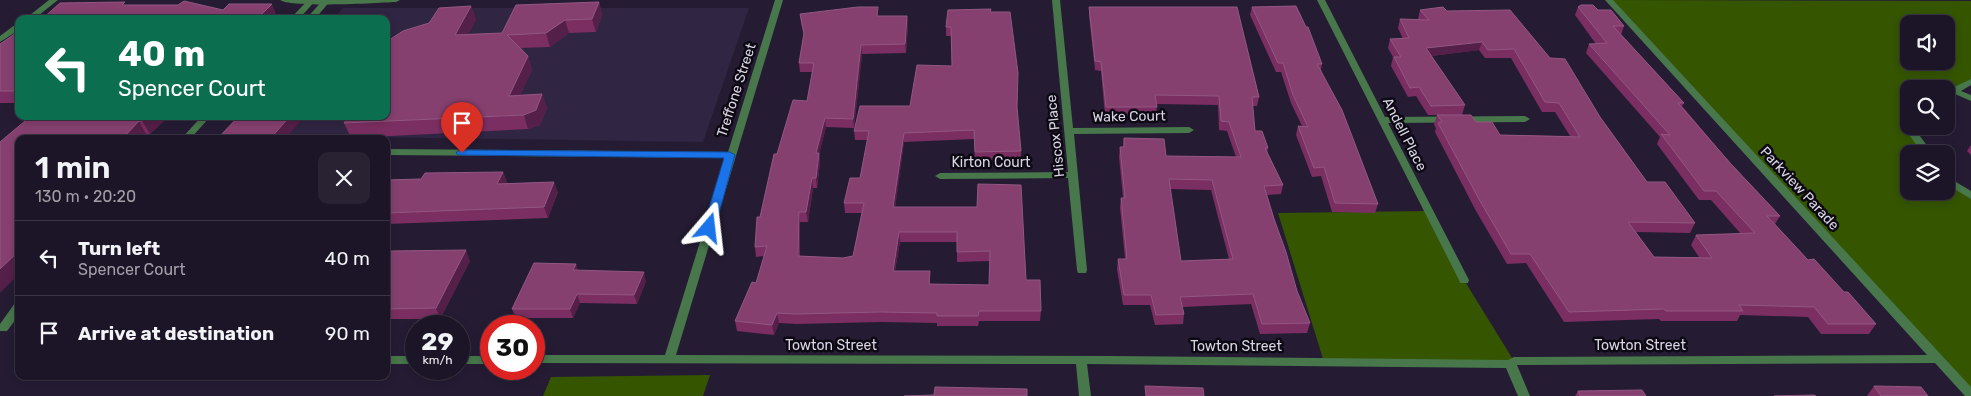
<!DOCTYPE html>
<meta charset="utf-8">
<style>
:root{--surface:#1c1527;--page:#292233;--text:#f1f3f6;--muted:#a09fa7;--line:#3a3444}
body{margin:0;font-family:Rubik,sans-serif;background:var(--page);color:var(--text);height:100vh;display:flex;flex-direction:column;font-size:19px;white-space:nowrap}
*{box-sizing:border-box;margin:0}
p{font-size:16px;color:var(--muted)}
.icon{flex:none;width:28px;height:28px;fill:none;stroke:currentColor;stroke-width:2;stroke-linecap:round;stroke-linejoin:round}
.map{position:relative;flex:1;overflow:hidden}
.sheet{position:absolute;left:15px;top:135px;width:375px;height:245px;display:flex;flex-direction:column;background:var(--surface);border-radius:10px;box-shadow:0 2px 8px #0003,0 0 0 1px var(--line)}
.sheet>*{flex:none}
.hud{position:absolute;left:15px;top:15px;width:375px;height:105px;border-radius:10px;box-shadow:0 2px 8px #0003,0 0 0 1px var(--line);background:#0b6e4f;color:#fff;overflow:hidden}
.buttons{position:absolute;left:1900px;top:15px;display:grid;gap:10px}
.buttons a{display:grid;place-items:center;width:55px;height:55px;border-radius:10px;background:var(--surface);box-shadow:0 2px 8px #0003,0 0 0 1px var(--line);font-size:25px}
.speed{position:absolute;left:405px;top:315px;display:flex;gap:10px;font-size:25px;font-weight:700;text-align:center}
.speed>*{display:grid;place-content:center;width:65px;height:65px;border-radius:50%;background:var(--surface);box-shadow:0 2px 8px #0003,0 0 0 1px var(--line);line-height:1}
.speed small{font-size:12px;font-weight:400}
.speed .limit{border:8px solid #d22;background:#fff;color:#111}
.pin{position:absolute;display:grid;place-items:center;width:42px;height:42px;color:#fff;margin:-51px -21px;border-radius:50% 50% 50% 0;rotate:-45deg;box-shadow:0 0 5px #0007}
.pin .icon{rotate:45deg}
.me{position:absolute;width:55px;margin:-28px;rotate:17deg;stroke-linejoin:round;filter:drop-shadow(0 0 4px #0008)}
.turn{display:flex;align-items:center;gap:18px;height:105px;padding:0 20px;font-size:22px}
.turn .icon{width:65px;height:65px;stroke-width:2.5}
.turn b{display:block;font-size:35px;line-height:42px}
.round{display:grid;place-items:center;flex:none;width:52px;height:52px;border-radius:10px;background:var(--page)}
.overview{display:flex;align-items:center;justify-content:space-between;height:85px;padding:0 20px}
h1{font-size:30px;font-weight:600;line-height:38px}
ul{padding:0;list-style:none}
li{display:flex;align-items:center;gap:15px;height:75px;padding:0 20px;border-top:1px solid var(--line)}
li div{flex:1}
li b{display:block;font-size:19px}
li em{font-style:normal}
.map>svg:first-child{display:block}
</style>
<div class="map">
<svg width="1971" height="396" viewBox="0 0 1971 396">
<rect width="100%" height="100%" fill="#251c34"/>
<path fill="#302542" d="M343,8H749L703,142L233,135L250,116H386V19H333Z"/>
<path fill="#355500" fill-rule="evenodd" d="M1609,0L1971,1V82L1946,95V89H1909V126H1919L1915,136L1928,154H1909V191H1946V179L1971,196V395ZM1909,24H1946V61H1909Z
M1429,211L1464,280L1514,361L1324,362L1278,213Z
M710,375L703,396H543L551,377Z"/>
<g fill="none" stroke-linecap="round" stroke-linejoin="round">
<path fill="#47774b" fill-rule="evenodd" d="M49,0H58L34,19H25Z
M280,0H400L396,2C377,3 292,8 280,0Z
M775,0H783L676,355L1113,356L1508,360L1514,357L1927,355L1605,0H1613L1971,387V396H1965L1935,363L1517,365L1530,396H1518L1506,368L1087,364L1091,396H1079L1076,364L534,363V355H665L726,158L386,155V149L728,152Z
M1052,0H1060L1073,128L1189,127L1194,130L1189,133L1074,134L1087,270L1086,273H1078L1077,270L1068,178L940,179L935,176L940,173L1068,172Z
M1317,0H1325L1385,117L1525,116L1530,119L1525,122L1388,123L1469,280L1468,283H1460L1459,280Z
M16,24H19V30L0,42V36Z
M1971,79V85L1961,91L1971,95V101L1955,94L1946,98V91Z
M1914,126H1923L1920,136L1933,154H1923L1910,136Z
M1946,176L1971,191V199L1946,184Z
M386,356H416V364H386Z
M459,356H491V364H459Z"/>
<path fill="#47774b" fill-rule="evenodd" d="M308,0H316L299,19H290Z
M323,0H331L315,19H306Z
M202,116H211L190,139H181Z
M19,302V315L7,331H0V324L15,303Z"/>
</g>
<path fill="#7a2e61" fill-rule="evenodd" d="M599,2L602,15L596,32L569,33L550,47L521,48L528,56L532,70L520,95L542,94L547,108L540,125L528,129L351,138L344,123L429,23L471,6L476,20L468,34L502,33Z
M1089,7L1259,97L1257,106H1252L1255,131L1268,148L1267,153L1283,185L1281,194L1267,195L1297,291L1310,323L1307,333L1260,334L1251,304L1182,307L1184,314L1183,324L1155,325L1150,305H1123L1117,269L1118,259H1125L1120,208L1121,198H1123L1119,157L1120,147H1123L1124,138L1166,156L1236,157L1227,131L1219,130L1218,105L1157,104L1156,116H1105L1101,71L1095,70L1089,15ZM1170,189L1211,190L1229,259L1181,261Z
M1252,7L1322,64L1321,70L1378,204L1375,213L1332,212L1321,176L1312,177L1296,135L1298,126H1302L1291,103L1281,72H1276L1250,15Z
M1578,7L1598,10L1624,26L1621,35L1684,103L1682,106L1731,164L1780,216L1775,224L1808,260L1844,292L1876,324L1869,334H1821L1808,317L1740,315L1737,321H1661L1659,319L1564,322L1526,263L1507,264L1476,211L1435,132L1436,128L1434,125L1437,115L1476,122L1500,135L1570,136L1555,112H1542L1511,58H1485L1479,50L1431,56L1465,105L1462,115H1428L1416,96L1408,97L1391,66L1393,57L1388,48L1390,39H1403L1398,28L1400,19H1418L1420,10L1447,11L1550,58L1600,117L1647,182L1695,223L1690,233L1636,232L1654,257H1699L1691,245L1696,235L1741,234L1711,200H1699L1657,144L1660,137L1586,53L1589,44H1596L1575,15Z
M990,12L1017,108L1021,151V160L975,161L974,139L904,142L895,207H977L1026,280L1041,311L1040,321H979L978,326H937V323L881,322L796,324L779,323L774,335L737,331L735,321L756,283L764,256L756,257L755,247L760,217L777,154L807,101L812,72H800L799,63L804,36L801,23L800,14L879,16H907L908,25L906,53L862,54L854,128L826,127L819,154L820,162L817,188H813L808,222H800V256L843,258L853,256L862,213H845L844,203L860,178L868,140H855L854,131L910,106L952,66L951,36H946V27ZM900,242H957V262L990,261L989,285L930,284V271H895Z
M19,31V103H0V44Z
M169,116L150,134H146L142,139H19L11,133Z
M1971,145V155L1967,151Z
M503,172L507,183L558,192L548,218L386,224V180L421,179Z
M386,256L470,261L440,319H386Z
M578,271L646,281L637,304L580,303L573,318H516L512,309Z
M1874,386L1928,396H1867Z
M1578,391L1646,396H1575Z"/>
<path fill="#541f49" d="M599,2L602,15L596,32L592,19Z
M272,4L277,16L274,19H257Z
M471,6L476,20L460,49L455,35Z
M907,16L908,25L906,53L905,44Z
M565,20L569,33L550,47L546,33Z
M1482,42L1479,50L1423,57L1426,48Z
M861,45L862,54L854,128L853,119Z
M528,56L532,70L513,110L509,96Z
M542,94L547,108L540,125L528,129L524,115Z
M148,116H169L150,134L142,121Z
M290,116H305L285,139H270Z
M825,118L826,127L819,154L820,162L817,188L816,178V153Z
M139,121L146,134L142,139H122Z
M904,133V142L894,217L893,207Z
M503,172L507,183L501,194L497,184Z
M812,178L813,188L808,222L806,212Z
M554,182L558,192L548,218L544,207Z
M799,212L800,222L799,266L798,256Z
M899,232L900,242L893,280V271Z
M466,250L470,261L440,319L436,308Z
M19,251V274L0,293V269Z
M576,264L579,273L573,270Z
M644,272L646,281L637,304L634,295Z
M577,294L580,303L573,318L570,309Z
M777,313L779,323L774,335L772,325Z"/>
<path fill="#85406f" stroke="#925782" fill-rule="evenodd" d="M184,1L223,10L229,4H272L257,19H42L60,3L125,2L122,5H178Z
M599,2L592,19L565,20L546,33L507,35L528,56L509,96L542,94L536,110L524,115L344,123L349,116H386V42L403,31L429,23L439,8L471,6L455,35L502,33L516,5Z
M1581,5H1593L1598,10H1611L1624,26H1613L1684,103H1678L1731,164L1780,216H1767L1808,260L1814,259L1844,292H1848L1876,324H1828L1814,307L1739,305L1743,311H1666L1664,309L1569,312L1530,254H1511L1480,201L1438,123L1442,122L1437,115H1471L1476,122H1492L1500,135L1580,137L1559,103L1545,102L1514,49L1488,50L1482,42L1426,48L1465,105L1431,106L1419,87L1410,88L1394,57H1401L1390,39L1409,38L1400,19L1429,20L1420,10L1443,7L1447,11L1510,10L1550,58L1565,59L1600,117L1647,182H1665L1695,223L1628,222L1654,257L1712,258L1696,235L1755,233L1716,191H1704L1661,134L1670,135L1589,44L1607,43L1578,7Z
M1296,6L1306,27H1308L1322,64H1317L1342,110L1378,204L1335,203L1324,167L1314,168L1298,126L1308,127L1293,95L1283,63H1278L1252,7Z
M858,7H878L877,16H907L905,44L861,45L853,119L825,118L816,153H819L816,178H812L806,212H799L798,256L843,258L853,256L864,203H844L850,178H860L869,131H854L860,106H910L917,65L952,66L951,27H946L948,10L991,9L990,12H1010L1018,73L1017,107L1021,151L975,152L974,130L904,133L893,207H977L978,184L1021,185L1026,280H1040L1041,311H979L978,316H937V313L880,312L795,314L777,313L772,325L735,321L752,282L756,283L767,246L755,247L757,217H760L774,154H777L793,100L807,101L814,63H799L804,33L800,14ZM899,232H957V252L990,251L989,285L929,284L930,271H893Z
M1089,7H1237L1259,97H1252L1255,131H1262L1268,148H1265L1283,185L1264,186L1274,219L1286,252L1297,291L1310,323L1262,324L1253,294L1180,297L1184,314L1156,315L1151,295H1124L1118,259H1127L1121,198H1125L1120,147H1124V138L1164,139L1166,156L1241,157L1229,122L1221,121L1219,96L1155,95L1157,107H1106L1101,62L1095,61ZM1169,179L1212,180L1233,259L1181,261Z
M19,31V91H0V44Z
M31,116H148L142,121H139L122,139H19V251L0,269V142Z
M239,116H290L270,139H219V137Z
M503,172L497,184L554,182L544,207L386,213V180L421,179L425,173Z
M466,250L436,308L386,309V256H388L391,251Z
M534,263L576,264L573,270L644,272L634,295L577,294L570,309H512Z
M1145,386L1203,388L1204,396H1146Z
M1874,386L1921,387L1928,396H1881Z
M935,387L1027,389V396H904L934,395Z
M1642,390L1646,396H1580L1578,391Z
M1814,395L1816,396H1774Z"/>
<path fill="#1a73e8" stroke="#114b97" d="M462,150L730,152L735,155L715,228L709,231L703,228L724,158L458,155L456,153L458,151Z"/>
<g text-anchor="middle" stroke-width="5" stroke-linejoin="round" paint-order="stroke">
<g font-size="14" fill="#dad5e5" stroke="#0d0913">
<text transform="translate(736 90) rotate(-72)" y="5">Treffone Street</text>
<text transform="translate(1129 116) rotate(-1)" y="5">Wake Court</text>
<text transform="translate(1405 134) rotate(63)" y="5">Andell Place</text>
<text transform="translate(1055 136) rotate(-96)" y="5">Hiscox Place</text>
<text x="991" y="167">Kirton Court</text>
<text transform="translate(1800 188) rotate(47)" y="5">Parkview Parade</text>
<text x="831" y="350">Towton Street</text>
<text x="1640" y="350">Towton Street</text>
<text x="1236" y="351">Towton Street</text>
</g>
</g>
</svg>
<div class="buttons">
<a><svg class="icon" aria-label="sound" viewBox="0 0 24 24"><path d="M4 9h4l5-4v14l-5-4H4zM17 9q2 3 0 6"/></svg></a>
<a><svg class="icon" aria-label="search" viewBox="0 0 24 24"><circle cx="10" cy="10" r="6"/><path d="M15 15l6 6"/></svg></a>
<a><svg class="icon" aria-label="layers" viewBox="0 0 24 24"><path d="M12 4l9 5-9 5-9-5zM3 14l9 5 9-5"/></svg></a>
</div>
<div class="speed"><div>29<small>km/h</small></div><div class="limit">30</div></div>
<div class="pin" style="left:462px;top:153px;background:#d93025"><svg class="icon" aria-label="arrive" viewBox="0 0 24 24"><path d="M6 21V4h12l-3 4 3 4H6"/></svg></div>
<svg class="me" style="left:709px;top:228px" viewBox="-20 -20 40 40"><path d="M0-17L14 15 0 8-14 15z" fill="#1a73e8" stroke="#fff" stroke-width="4"/></svg>
<div class="hud">
<div class="turn"><svg class="icon" aria-label="left" viewBox="0 0 24 24"><path d="M17 20v-9H6M10 6l-5 5 5 5"/></svg><div><b>40 m</b>Spencer Court</div></div>
</div>
<section class="sheet">
<div class="overview"><div><h1>1 min</h1><p>130 m · 20:20</p></div><a class="round"><svg class="icon" aria-label="close" viewBox="0 0 24 24"><path d="M6 6l12 12M18 6L6 18"/></svg></a></div>
<ul>
<li><svg class="icon" aria-label="left" viewBox="0 0 24 24"><path d="M17 20v-9H6M10 6l-5 5 5 5"/></svg><div><b>Turn left</b><p>Spencer Court</p></div><em>40 m</em></li>
<li><svg class="icon" aria-label="arrive" viewBox="0 0 24 24"><path d="M6 21V4h12l-3 4 3 4H6"/></svg><div><b>Arrive at destination</b></div><em>90 m</em></li>
</ul>
</section>
</div>
